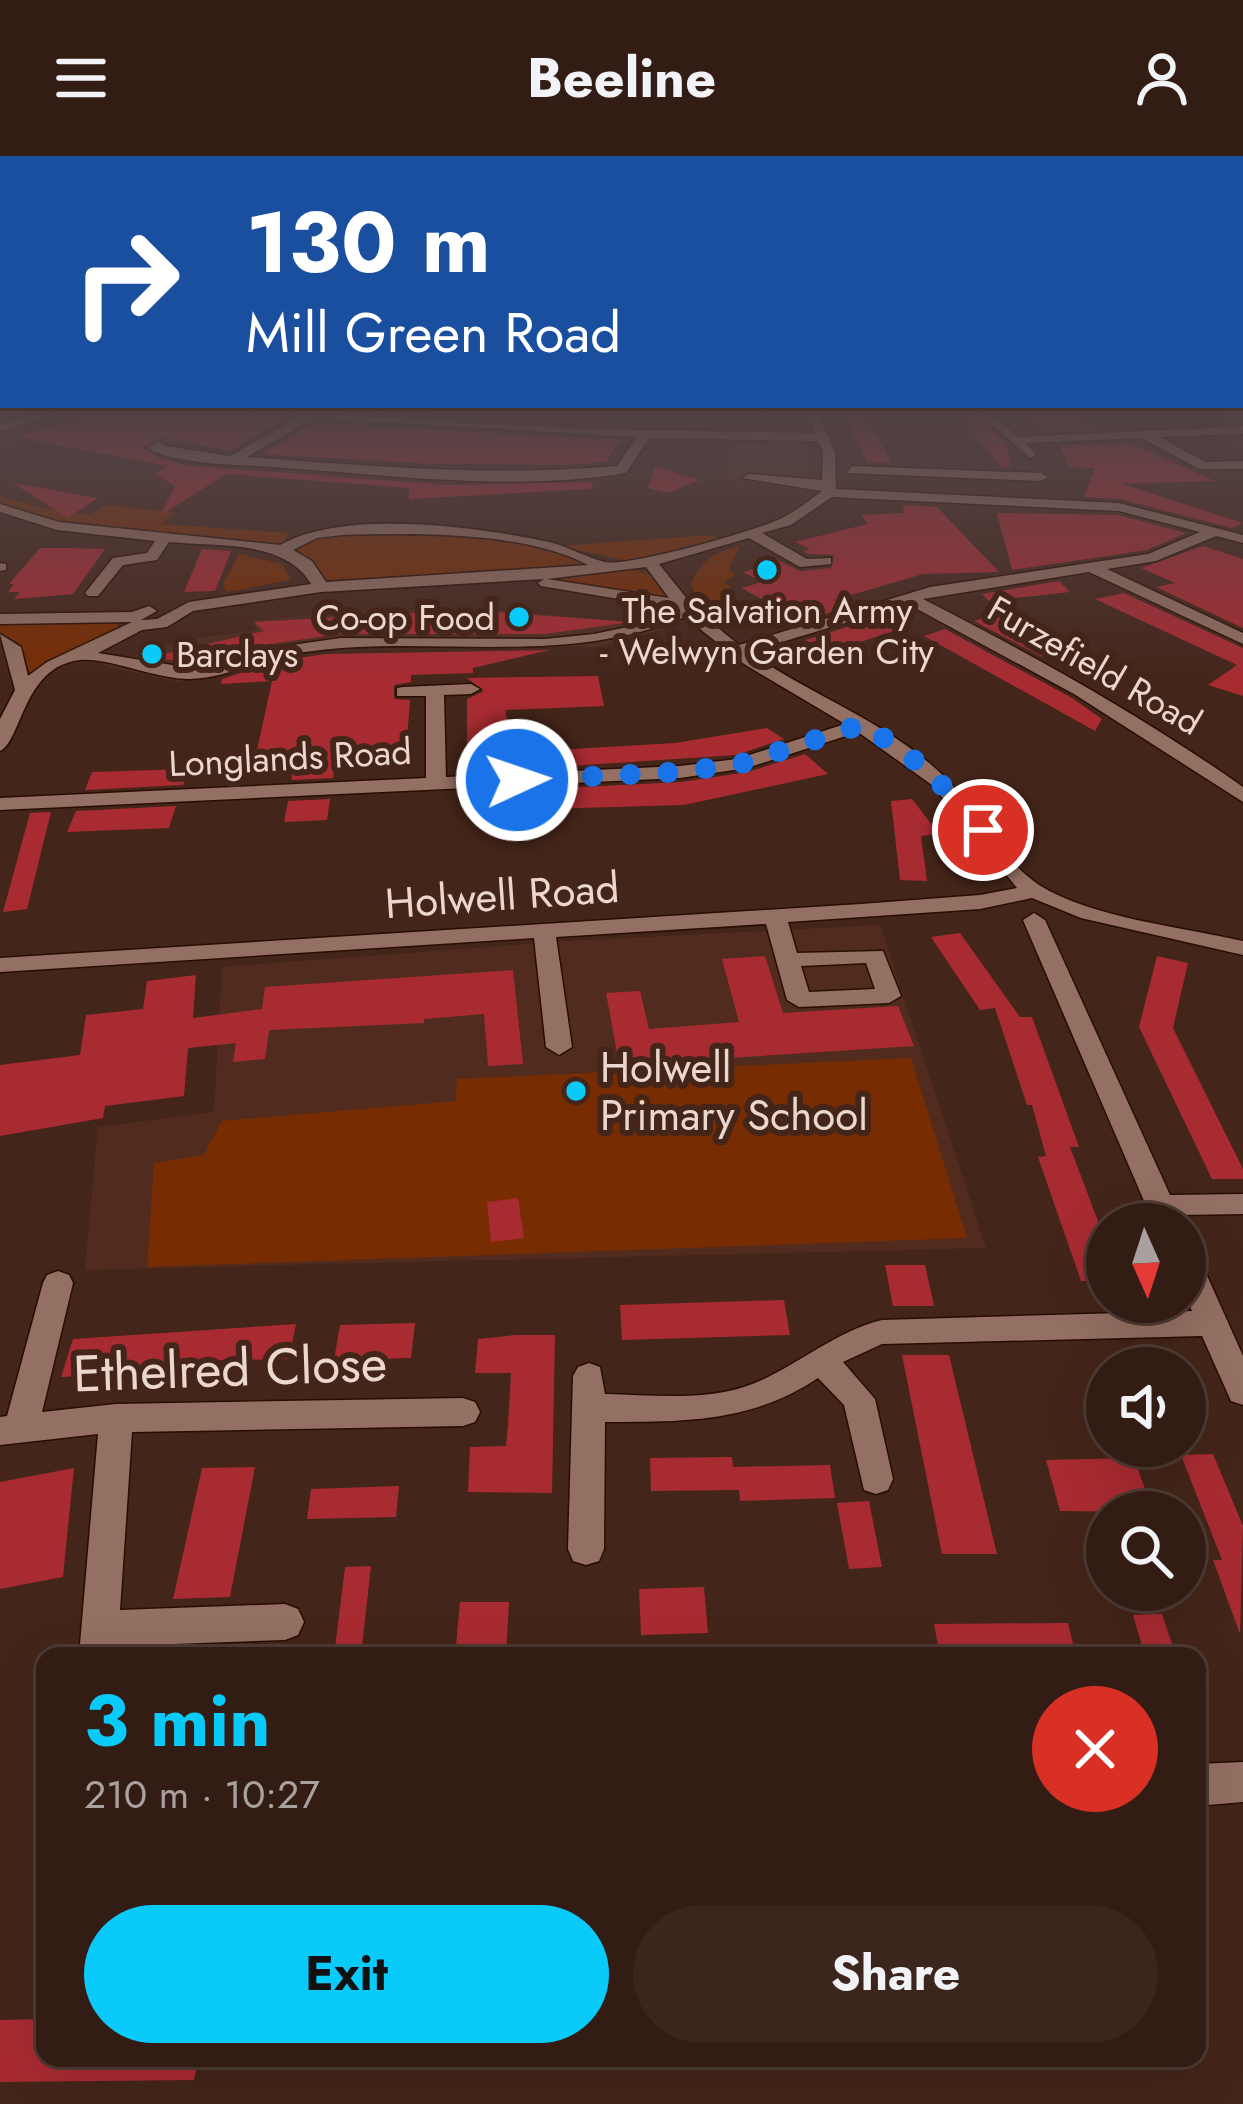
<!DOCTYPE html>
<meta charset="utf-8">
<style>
:root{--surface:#331c13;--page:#3b251c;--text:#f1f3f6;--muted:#a9a1a0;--line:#4e3a33;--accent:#0acafa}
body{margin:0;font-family:Jost,sans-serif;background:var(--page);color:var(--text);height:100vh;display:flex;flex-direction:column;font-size:45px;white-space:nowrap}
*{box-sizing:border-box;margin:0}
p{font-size:39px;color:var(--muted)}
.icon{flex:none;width:66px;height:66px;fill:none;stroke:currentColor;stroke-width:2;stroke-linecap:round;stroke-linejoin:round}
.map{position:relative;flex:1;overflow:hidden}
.drawer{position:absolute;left:36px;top:1491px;width:1170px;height:420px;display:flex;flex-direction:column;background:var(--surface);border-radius:24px;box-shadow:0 12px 48px #0002,0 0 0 3px var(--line)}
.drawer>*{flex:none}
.hud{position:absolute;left:0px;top:0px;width:1245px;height:252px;box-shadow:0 12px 48px #0002,0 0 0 3px var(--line);background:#1a4fa0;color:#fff;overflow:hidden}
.needle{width:78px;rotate:177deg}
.tools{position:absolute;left:1086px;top:1047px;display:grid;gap:24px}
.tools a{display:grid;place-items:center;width:120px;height:120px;border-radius:50%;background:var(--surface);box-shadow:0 12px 48px #0002,0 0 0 3px var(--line);font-size:60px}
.pin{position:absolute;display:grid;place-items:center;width:102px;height:102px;color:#fff;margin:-51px;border:6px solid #fff;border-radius:50%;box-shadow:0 3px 12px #0007}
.me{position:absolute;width:132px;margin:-66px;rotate:87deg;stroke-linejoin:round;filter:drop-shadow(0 0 9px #0008)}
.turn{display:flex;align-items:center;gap:42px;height:252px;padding:0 48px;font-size:54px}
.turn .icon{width:156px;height:156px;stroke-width:2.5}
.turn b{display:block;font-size:84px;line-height:102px}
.round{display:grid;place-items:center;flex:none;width:126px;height:126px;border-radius:63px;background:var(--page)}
.headline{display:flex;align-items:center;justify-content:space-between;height:204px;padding:0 48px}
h1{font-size:72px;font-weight:700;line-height:90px;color:var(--accent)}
.primary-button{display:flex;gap:24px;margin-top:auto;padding:24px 48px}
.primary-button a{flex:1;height:138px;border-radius:72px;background:var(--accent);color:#111;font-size:48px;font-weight:700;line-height:138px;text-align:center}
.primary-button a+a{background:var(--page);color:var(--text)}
header{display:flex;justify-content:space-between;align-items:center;height:156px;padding:0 48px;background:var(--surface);font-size:54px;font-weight:700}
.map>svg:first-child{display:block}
</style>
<header><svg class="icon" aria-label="menu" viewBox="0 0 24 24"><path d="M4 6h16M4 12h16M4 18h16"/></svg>Beeline<svg class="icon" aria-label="person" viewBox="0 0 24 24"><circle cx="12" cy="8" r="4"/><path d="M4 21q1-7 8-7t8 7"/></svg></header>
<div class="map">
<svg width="1243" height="1948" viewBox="0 0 1243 1948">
<rect width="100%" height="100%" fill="#442519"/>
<path fill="#512c1e" d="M732,285L801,289L807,293V325L803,331L724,324Z
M482,453L676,470L597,491L422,487L300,496L178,526L102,509L177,485L257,474L252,465L336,456Z
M880,769L986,1092L85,1114L98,971L214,956L222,811L569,785Z"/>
<path fill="#782c02" d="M0,340L41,352L144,366L90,358L106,349L175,357L161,368L290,377L279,391L60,368L0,349Z
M347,377C390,378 558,379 584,407L527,416L335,425L325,423L298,395L311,382Z
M712,379L718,383L628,405L559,390Z
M740,390L729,412L735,420L724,425L730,431L722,452L707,456L691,429C700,404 716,396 740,390Z
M239,398L282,408L291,424L226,436L223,428Z
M627,412L650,419L672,445L532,423Z
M0,465H114L119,470L30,517L19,487L0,477Z
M911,902L967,1082L147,1111L154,1007L204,999L222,965L456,945L457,923Z"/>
<path fill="#a92b32" d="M99,257L289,261L229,295L161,281L143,291L159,302L191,310L450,329L594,326L590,333L409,343V332L226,318L160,360L175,330L155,318L167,310L16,281Z
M377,257H510L508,261L631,266L587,268Z
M843,257H865L892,307L867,306Z
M958,257H975L1007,288L1010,311H1001Z
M1025,257H1064L1098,273L1045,275Z
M315,267L620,284L606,306L570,309L432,308L262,298Z
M1130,287L1215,325L1122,328L1243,367L1232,372L1120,343L1084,341L1095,312L1069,311L1060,290Z
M655,311L700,324L667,337L648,332Z
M13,327L98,342L68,362Z
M903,349L937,351L999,416L923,418L834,444L848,451L782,471L750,454L772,448L741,432L762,426L743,416L758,412L752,409L776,403L800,415L831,412L834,399L808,398L803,395L810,393L795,386L868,368L861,359L904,357Z
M997,357L1118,359L1186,377L1147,394L1012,414Z
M1203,390L1243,403V472L1156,431L1175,427L1141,412Z
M40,392H73L105,393L73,438L14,443L20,436H8L14,428H9Z
M202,393L231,395L215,435L184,436Z
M1059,425L1070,436L989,445L982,438Z
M1124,437L1243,492V540L1208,529L1237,509L1095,443Z
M465,454L631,466L545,478H340L277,487L197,508L151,501L264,475L254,466Z
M997,458L1054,485L1042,501L974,465Z
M873,463L895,475L828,496L805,484Z
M945,473L1072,542L1102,563L1095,575L924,480Z
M550,494L473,512V517L411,519V526L394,529V543L410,544L406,597L336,599L333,622L292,624L291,615L252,617L272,525L221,528L222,523L278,505L326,498Z
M598,520L604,550L506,554L508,592L467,594V543L484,535L467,522Z
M767,572L784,583L736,599L540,612L539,595L675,587Z
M805,598L828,618L684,649L544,653L542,633L681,626L748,616Z
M189,613L183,629L85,634L92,616Z
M330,643L327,664L284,666L288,645Z
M912,643L939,678L921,680L927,725L900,724L891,645Z
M176,650L169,672L67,676L76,655Z
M51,656L27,753L3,756L30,657Z
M960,777L1020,861H1032L1079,991H1070L1107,1089V1125H1081L1038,1001L1046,1000L1032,949H1027L995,852L980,854L931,781Z
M765,800L783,857L898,850L914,890L635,908L634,901L618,902L606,837L640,835L649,873L739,866L722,803Z
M1157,800L1188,807L1173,872L1243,1013V1023H1212L1139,871Z
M513,814L523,908L488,910L484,858L424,863V867L269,874L265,903L233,906L236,887L188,892L184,940L105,950L103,962L0,980V909L80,899L86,859L143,853L147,825L196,819L193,862L262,853L265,831Z
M518,1042L524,1082L491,1086L487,1046Z
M885,1109H925L934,1150H893Z
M784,1144L790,1179L622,1184L620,1149Z
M415,1167L411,1202L334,1204L340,1169Z
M296,1168L289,1203L183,1205L181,1216L61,1221L73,1183Z
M516,1179H555L552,1337L468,1336L470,1291L506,1290L508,1268L511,1217H475L478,1183Z
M902,1199H949L997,1398H942Z
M1213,1298L1243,1370L1240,1478L1213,1404H1222L1181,1299Z
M732,1301L733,1311L830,1309L835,1342L740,1345L739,1334L651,1335L650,1302Z
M1134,1302L1153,1356L1060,1355L1046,1304Z
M255,1311L230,1441L173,1443L202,1312Z
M74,1312L63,1421L0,1433V1326Z
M399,1330L396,1361L307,1363L311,1333Z
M869,1345L882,1411L849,1413L837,1347Z
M371,1410L361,1500H334L345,1411Z
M704,1431L708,1477L641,1479L639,1433Z
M460,1446H509L506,1500H455Z
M1162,1458L1176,1500H1145L1133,1459Z
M1068,1467L1076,1500H940L934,1468Z
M45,1863V1902H198L194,1924L0,1926V1864Z"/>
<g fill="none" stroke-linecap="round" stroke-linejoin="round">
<g stroke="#290d03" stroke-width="3">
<path id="minor" d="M38,257H57L0,276V268Z
M291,257L587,273L815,277L806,257H818L835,296L836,333L1119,347L1243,379V387L1216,380L1156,405L1107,413L1243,477V488L1089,416L923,443C1034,500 1141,559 1243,631V646L1074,538L908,448L749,496C811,539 880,563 935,612C974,646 996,700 1039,729C1092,762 1182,771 1243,785V799L1081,762L1032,742L980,753L788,766L797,797L883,795L901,840L889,847L799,851L787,844L766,768L556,781L572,891L559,899L546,891L534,782L0,816V802L861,748L980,739L1017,732L932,629L858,576L747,612L680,622L0,654V642L426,622V540H397V532L403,531L471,528L480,533L471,538L444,539L446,621L680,610L737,603L845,568L744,508L685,461C572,507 459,484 341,492C320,494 298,496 277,501C248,509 219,523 189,523C156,523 107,501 80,504C23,510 22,585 0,595V563L15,534L0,478L21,491L28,520L47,506L132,466L0,468V458L132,456L149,450L157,455L141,464L157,463L189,446L311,428C285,383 215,391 169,386L157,404L123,409L98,440H88L85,437L113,402L147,397L155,385L57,374L0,356V348L59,366L280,389C344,352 483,371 553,387C571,392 588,402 605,406C629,411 760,374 784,361C797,354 810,344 822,335L742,322L749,318L822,324L823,296L818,285L649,282L626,317C511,336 389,319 274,311C235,308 181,310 147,292L160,285L165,290L230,300L299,261ZM314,262L637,281L617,310C493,321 370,310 247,301ZM832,341L1119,355L1200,376L1148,398L930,431L739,489L696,454L659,408L749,382L800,411L831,408V402L807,403L762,377L791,369ZM342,379C414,377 524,375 588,409L326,426L312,405L293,394L317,382ZM646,411L669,442L547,423ZM544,423L538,427L541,430L678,453L637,469L594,478L545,483L341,482L278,491L197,513L98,497L142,474L167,471L193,455L321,436ZM866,807L875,833L809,836L801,810Z
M979,257H992L1018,281L1243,270V278L1159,281L1206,306L1243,305V313H1199L1142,282L1026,287L1036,298L1030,302Z
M852,310L1041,317L1048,321L1041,325L847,317Z
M0,407L6,408V414L0,415Z
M1034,757L1045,764L1170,1039L1243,1038V1058L1179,1059L1184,1068H1154L1023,764Z
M1185,1093L1196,1096L1200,1104L1243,1200V1249L1231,1245L1202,1180L882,1188L843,1206L875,1243L893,1323L888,1334L876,1338L864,1334L844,1249L818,1222C751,1267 683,1266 605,1266L604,1393L599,1405L586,1409L573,1405L568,1393L573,1220L578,1211L589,1207L600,1211L605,1238C653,1239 710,1246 755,1227C800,1208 834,1176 882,1164L1192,1155L1185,1139Z
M58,1115L69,1119L73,1127L42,1256L116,1248L463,1242L475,1246L480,1256L475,1266L463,1270L132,1276L120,1454L285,1448L298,1453L304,1466L298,1479L285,1484L118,1490L117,1500H79L98,1278L0,1289V1261L7,1260L43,1127L47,1119Z
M1243,1606V1646L1197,1650V1608Z"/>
</g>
<use href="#minor" fill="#947062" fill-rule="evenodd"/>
</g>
<linearGradient id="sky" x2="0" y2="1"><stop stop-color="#25140e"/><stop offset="0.48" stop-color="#564649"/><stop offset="1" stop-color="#564649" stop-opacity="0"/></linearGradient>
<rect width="1243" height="530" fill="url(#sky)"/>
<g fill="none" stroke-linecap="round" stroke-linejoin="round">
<path stroke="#1a73e8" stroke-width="21" stroke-dasharray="0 37.8" d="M517,624L680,616L740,608L864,568L928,614L983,674"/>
</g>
<g fill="#0acafa" stroke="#442519" stroke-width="4.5">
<circle cx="767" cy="414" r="12"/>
<circle cx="519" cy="461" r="12"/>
<circle cx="152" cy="498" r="12"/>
<circle cx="576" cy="935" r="12"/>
</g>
<g text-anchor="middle" stroke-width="12" stroke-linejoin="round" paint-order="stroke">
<g font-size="36" fill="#ecd7cf" stroke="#442519">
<text x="767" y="467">The Salvation Army<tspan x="767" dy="41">- Welwyn Garden City</tspan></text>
<text x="495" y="474" text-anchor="end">Co-op Food</text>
<text x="176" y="511" text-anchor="start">Barclays</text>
</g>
<g font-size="36" fill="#ecd7cf" stroke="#442519">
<text transform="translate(1095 509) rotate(30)" y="13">Furzefield Road</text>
<text transform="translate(290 601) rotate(-3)" y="13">Longlands Road</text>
</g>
<g font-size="42" fill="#ecd7cf" stroke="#442519">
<text transform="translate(502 739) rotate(-4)" y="15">Holwell Road</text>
</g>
<g font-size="42" fill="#ecd7cf" stroke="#442519" text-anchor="start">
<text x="600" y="926">Holwell<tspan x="600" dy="48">Primary School</tspan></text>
</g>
<g font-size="51" fill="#ecd7cf" stroke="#442519">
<text transform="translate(230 1212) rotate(-2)" y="18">Ethelred Close</text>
</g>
</g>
</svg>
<div class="tools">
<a><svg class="needle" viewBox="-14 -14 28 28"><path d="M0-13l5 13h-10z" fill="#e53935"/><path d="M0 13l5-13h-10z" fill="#a9a1a0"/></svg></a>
<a><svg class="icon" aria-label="sound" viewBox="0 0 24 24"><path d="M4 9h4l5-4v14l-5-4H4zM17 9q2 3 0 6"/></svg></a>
<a><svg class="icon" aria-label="search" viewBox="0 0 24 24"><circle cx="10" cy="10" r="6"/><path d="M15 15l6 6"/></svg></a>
</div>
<div class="pin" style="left:983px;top:674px;background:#d93025"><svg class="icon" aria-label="arrive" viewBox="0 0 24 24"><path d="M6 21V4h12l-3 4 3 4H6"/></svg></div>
<svg class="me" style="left:517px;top:624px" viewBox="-20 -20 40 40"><circle r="17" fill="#1a73e8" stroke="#fff" stroke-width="3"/><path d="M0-11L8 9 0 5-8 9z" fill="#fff"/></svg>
<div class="hud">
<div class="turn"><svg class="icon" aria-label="right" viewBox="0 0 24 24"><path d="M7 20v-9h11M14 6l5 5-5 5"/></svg><div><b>130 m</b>Mill Green Road</div></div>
</div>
<section class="drawer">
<div class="headline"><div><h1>3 min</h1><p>210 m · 10:27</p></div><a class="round" style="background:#d93025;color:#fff"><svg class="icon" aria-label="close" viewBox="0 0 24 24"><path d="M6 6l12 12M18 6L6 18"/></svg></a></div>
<div class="primary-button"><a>Exit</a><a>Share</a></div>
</section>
</div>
